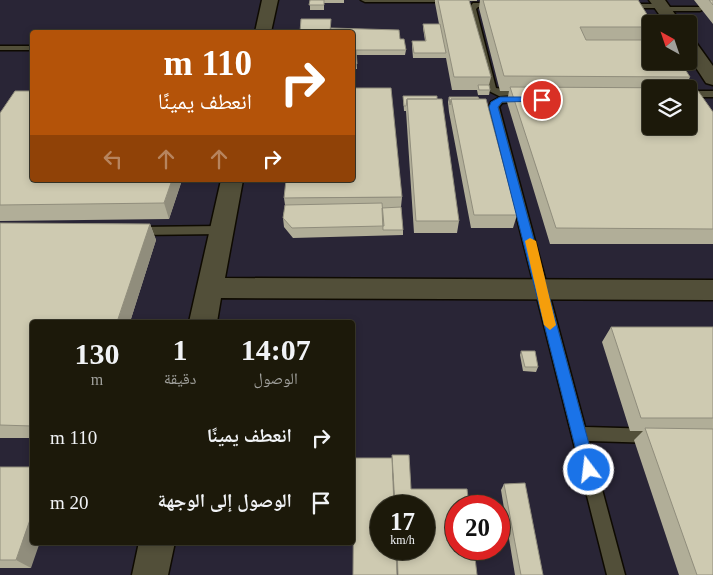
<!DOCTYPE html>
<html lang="ar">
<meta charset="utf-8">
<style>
:root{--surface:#1c190a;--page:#252213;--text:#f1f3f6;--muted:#a0a09c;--line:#3a382b}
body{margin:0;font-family:"Times New Roman","Noto Naskh Arabic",serif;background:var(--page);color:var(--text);direction:rtl;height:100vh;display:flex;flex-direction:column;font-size:19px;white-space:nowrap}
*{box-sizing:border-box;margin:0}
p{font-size:16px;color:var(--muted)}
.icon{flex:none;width:28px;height:28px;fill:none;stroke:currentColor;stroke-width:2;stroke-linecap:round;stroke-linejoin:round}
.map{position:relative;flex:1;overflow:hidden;direction:ltr}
.panel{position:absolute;left:30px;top:320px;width:325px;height:225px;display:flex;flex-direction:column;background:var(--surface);border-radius:5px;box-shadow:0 2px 8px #0003,0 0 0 1px var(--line);direction:rtl}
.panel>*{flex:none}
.guide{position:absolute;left:30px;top:30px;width:325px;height:152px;border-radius:5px;box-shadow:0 2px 8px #0003,0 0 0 1px var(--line);direction:rtl;background:#b45309;color:#fff;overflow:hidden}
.needle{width:32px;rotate:320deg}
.fabs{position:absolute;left:642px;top:15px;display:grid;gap:10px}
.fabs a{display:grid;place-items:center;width:55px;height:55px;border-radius:5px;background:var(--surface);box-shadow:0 2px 8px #0003,0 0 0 1px var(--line);font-size:25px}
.speed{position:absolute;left:370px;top:495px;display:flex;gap:10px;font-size:25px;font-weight:700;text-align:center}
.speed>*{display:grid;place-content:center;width:65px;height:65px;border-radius:50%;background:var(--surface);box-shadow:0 2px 8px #0003,0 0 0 1px var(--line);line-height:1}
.speed small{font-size:12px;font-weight:400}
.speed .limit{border:8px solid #d22;background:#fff;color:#111}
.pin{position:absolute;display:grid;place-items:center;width:42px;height:42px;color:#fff;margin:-21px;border:2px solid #fff;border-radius:50%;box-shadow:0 1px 5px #0007}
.me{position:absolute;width:55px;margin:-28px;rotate:345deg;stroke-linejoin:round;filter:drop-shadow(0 0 4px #0008)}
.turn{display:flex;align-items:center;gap:18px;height:105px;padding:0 20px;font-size:22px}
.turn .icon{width:65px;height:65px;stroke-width:2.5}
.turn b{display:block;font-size:35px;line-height:42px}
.lanes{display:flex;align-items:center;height:48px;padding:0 20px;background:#0003;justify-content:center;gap:25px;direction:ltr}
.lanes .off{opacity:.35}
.eta{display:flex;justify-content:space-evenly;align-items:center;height:85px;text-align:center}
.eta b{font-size:30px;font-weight:700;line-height:35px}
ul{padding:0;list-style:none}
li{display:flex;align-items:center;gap:15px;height:65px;padding:0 20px}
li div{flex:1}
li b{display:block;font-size:19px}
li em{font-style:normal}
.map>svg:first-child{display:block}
</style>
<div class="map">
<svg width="713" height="575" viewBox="0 0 713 575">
<rect width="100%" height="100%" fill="#25210d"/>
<path fill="#292536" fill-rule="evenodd" d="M0,0H713V575H0ZM651,24H689V61H651ZM32,32H352V180H32ZM651,89H689V126H651ZM32,322H352V542H32ZM381,506H424V549H381ZM456,506H499V549H456Z"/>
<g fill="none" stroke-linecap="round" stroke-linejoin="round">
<g stroke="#0e0a00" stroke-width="3">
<path id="service" d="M361,0H458L454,2H365Z
M473,3H497L501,5L497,7H478L476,9L496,88L514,91V95L499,96L487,90L468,9Z
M624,4H662L665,7H700L704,9L700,11H663L660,8H627L623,6Z
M0,46H32V50H0Z
M689,91H713V97H689Z
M523,96L528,99L526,101L502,103L499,107L585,427L656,429L661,431L664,436L661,441L656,443L589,441L625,575H607L489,107L491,102L500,97Z
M222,226L228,230L222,234L137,235L131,231L137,227Z"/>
</g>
<g stroke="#0e0a00" stroke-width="3">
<path id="minor" d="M262,0H278L271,32H255Z
M649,0H665L682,24H666Z
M689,40L695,41L713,66V85L706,83L689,57Z
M221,180H243L225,278L713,280V300L221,298L217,322H189Z
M139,542H175L168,575H132Z"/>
</g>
<use href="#service" fill="#524f39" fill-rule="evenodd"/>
<use href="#minor" fill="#524f39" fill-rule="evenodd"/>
</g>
<path fill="#b1ae98" d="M310,0H344V3H324V10H310Z
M435,0H477V1H469L491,77L489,85L490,90L489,95H478L477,90H452L446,58H413L412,46V41H425L423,28V24H439L435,3Z
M480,0H638L651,24V36L650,40L690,77L685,88L713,112V244H550L507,102L509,91H500L479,8Z
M694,0H713V24Z
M331,28L400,39L406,50L405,55H356L357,69H352V32Z
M403,96L459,221L457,233H414L406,111H404Z
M449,97H478L517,215L513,228H471L449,112L448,102Z
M0,113L32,180H182L169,219L0,221Z
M402,197L401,207L403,230V235L293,238L284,227L283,218L285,205L284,198Z
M0,223L150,224L156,240L130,322H32V438H0Z
M611,327H713V575H679L634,440L643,431H630L602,342Z
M521,351L538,367L536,372L523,371L520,355Z
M0,467L31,568H0Z
M504,484L543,575H515L501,490Z"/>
<path fill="#908d7c" d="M172,180H182L169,219L164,203Z
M150,224L156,240L130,322H117Z
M32,514V542H40L31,568L16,560Z"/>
<path fill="#cecab1" stroke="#908d7c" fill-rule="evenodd" d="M310,0H324V5H309Z
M438,0H469L491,77H454Z
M483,0H638L653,24H651V27H580L586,40H651V61H680L690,77L504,76Z
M709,0H713V5Z
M301,19H331L330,32H300Z
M423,24H440L446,53H414L412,41H426Z
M331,28L399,30L400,39H404L406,50H356L357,64H352V32H331Z
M478,85H489L490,90H479Z
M510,87L696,88L713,112V229L556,228ZM651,89H689V126H651Z
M352,88H391L402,197L284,198L286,180H352Z
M15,91H32V180H172L164,203L0,205V113Z
M403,96H437V99H407L406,106H404Z
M449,97H478L479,99H451L450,105Z
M407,99H442L459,221H416Z
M451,99H486L517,215H474Z
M382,203L384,226L292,228L283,218L285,205Z
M401,207L403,230H383L382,208Z
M0,223L150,224L117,322H32V426L0,425Z
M611,327H713V418H641Z
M521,351H535L538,367H525Z
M645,428L713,429V575H697Z
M392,455H409L411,489H467L469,506H456V549H474L477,575H398L397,549H424V506H395Z
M354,458H392L394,506H381V549H396L397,575H353Z
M0,467H32V514L16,560H0Z
M525,483L543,575H521L504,484Z"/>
<path fill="#1a73e8" stroke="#114b97" d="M542,97L546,100L545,101L502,102L498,107L596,470L594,475L589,477L584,475L581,470L489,107L491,102L500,97Z"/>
<path fill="#f59e0b" d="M530,238L536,241L556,325L550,330L544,325L525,241Z"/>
</svg>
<div class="fabs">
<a><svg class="needle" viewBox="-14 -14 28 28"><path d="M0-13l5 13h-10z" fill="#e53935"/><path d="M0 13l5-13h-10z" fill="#a0a09c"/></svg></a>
<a><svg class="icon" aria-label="layers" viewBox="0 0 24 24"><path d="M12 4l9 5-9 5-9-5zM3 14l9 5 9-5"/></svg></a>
</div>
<div class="speed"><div>17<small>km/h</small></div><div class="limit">20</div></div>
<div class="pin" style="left:542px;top:100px;background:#d93025"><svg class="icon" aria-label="arrive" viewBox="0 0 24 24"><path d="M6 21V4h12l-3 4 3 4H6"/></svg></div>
<svg class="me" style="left:589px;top:470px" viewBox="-20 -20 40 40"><circle r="17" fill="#1a73e8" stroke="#fff" stroke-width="3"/><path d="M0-11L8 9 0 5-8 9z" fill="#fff"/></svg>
<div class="guide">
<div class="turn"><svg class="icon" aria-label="right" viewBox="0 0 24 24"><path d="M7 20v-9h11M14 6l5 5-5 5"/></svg><div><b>110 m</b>انعطف يمينًا</div></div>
<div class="lanes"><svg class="icon off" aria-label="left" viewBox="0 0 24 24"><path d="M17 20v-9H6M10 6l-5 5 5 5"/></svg><svg class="icon off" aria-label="ahead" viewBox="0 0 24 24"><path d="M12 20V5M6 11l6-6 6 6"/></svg><svg class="icon off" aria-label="ahead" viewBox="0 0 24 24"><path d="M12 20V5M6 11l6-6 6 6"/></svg><svg class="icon" aria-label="right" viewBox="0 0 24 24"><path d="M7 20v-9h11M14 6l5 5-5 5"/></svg></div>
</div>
<section class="panel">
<div class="eta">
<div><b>14:07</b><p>الوصول</p></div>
<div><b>1</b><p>دقيقة</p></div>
<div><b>130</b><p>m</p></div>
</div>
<ul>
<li><svg class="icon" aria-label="right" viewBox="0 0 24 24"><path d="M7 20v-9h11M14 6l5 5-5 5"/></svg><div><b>انعطف يمينًا</b></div><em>110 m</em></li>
<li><svg class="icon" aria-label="arrive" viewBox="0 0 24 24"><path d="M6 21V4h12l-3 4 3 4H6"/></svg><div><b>الوصول إلى الوجهة</b></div><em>20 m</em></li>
</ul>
</section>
</div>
